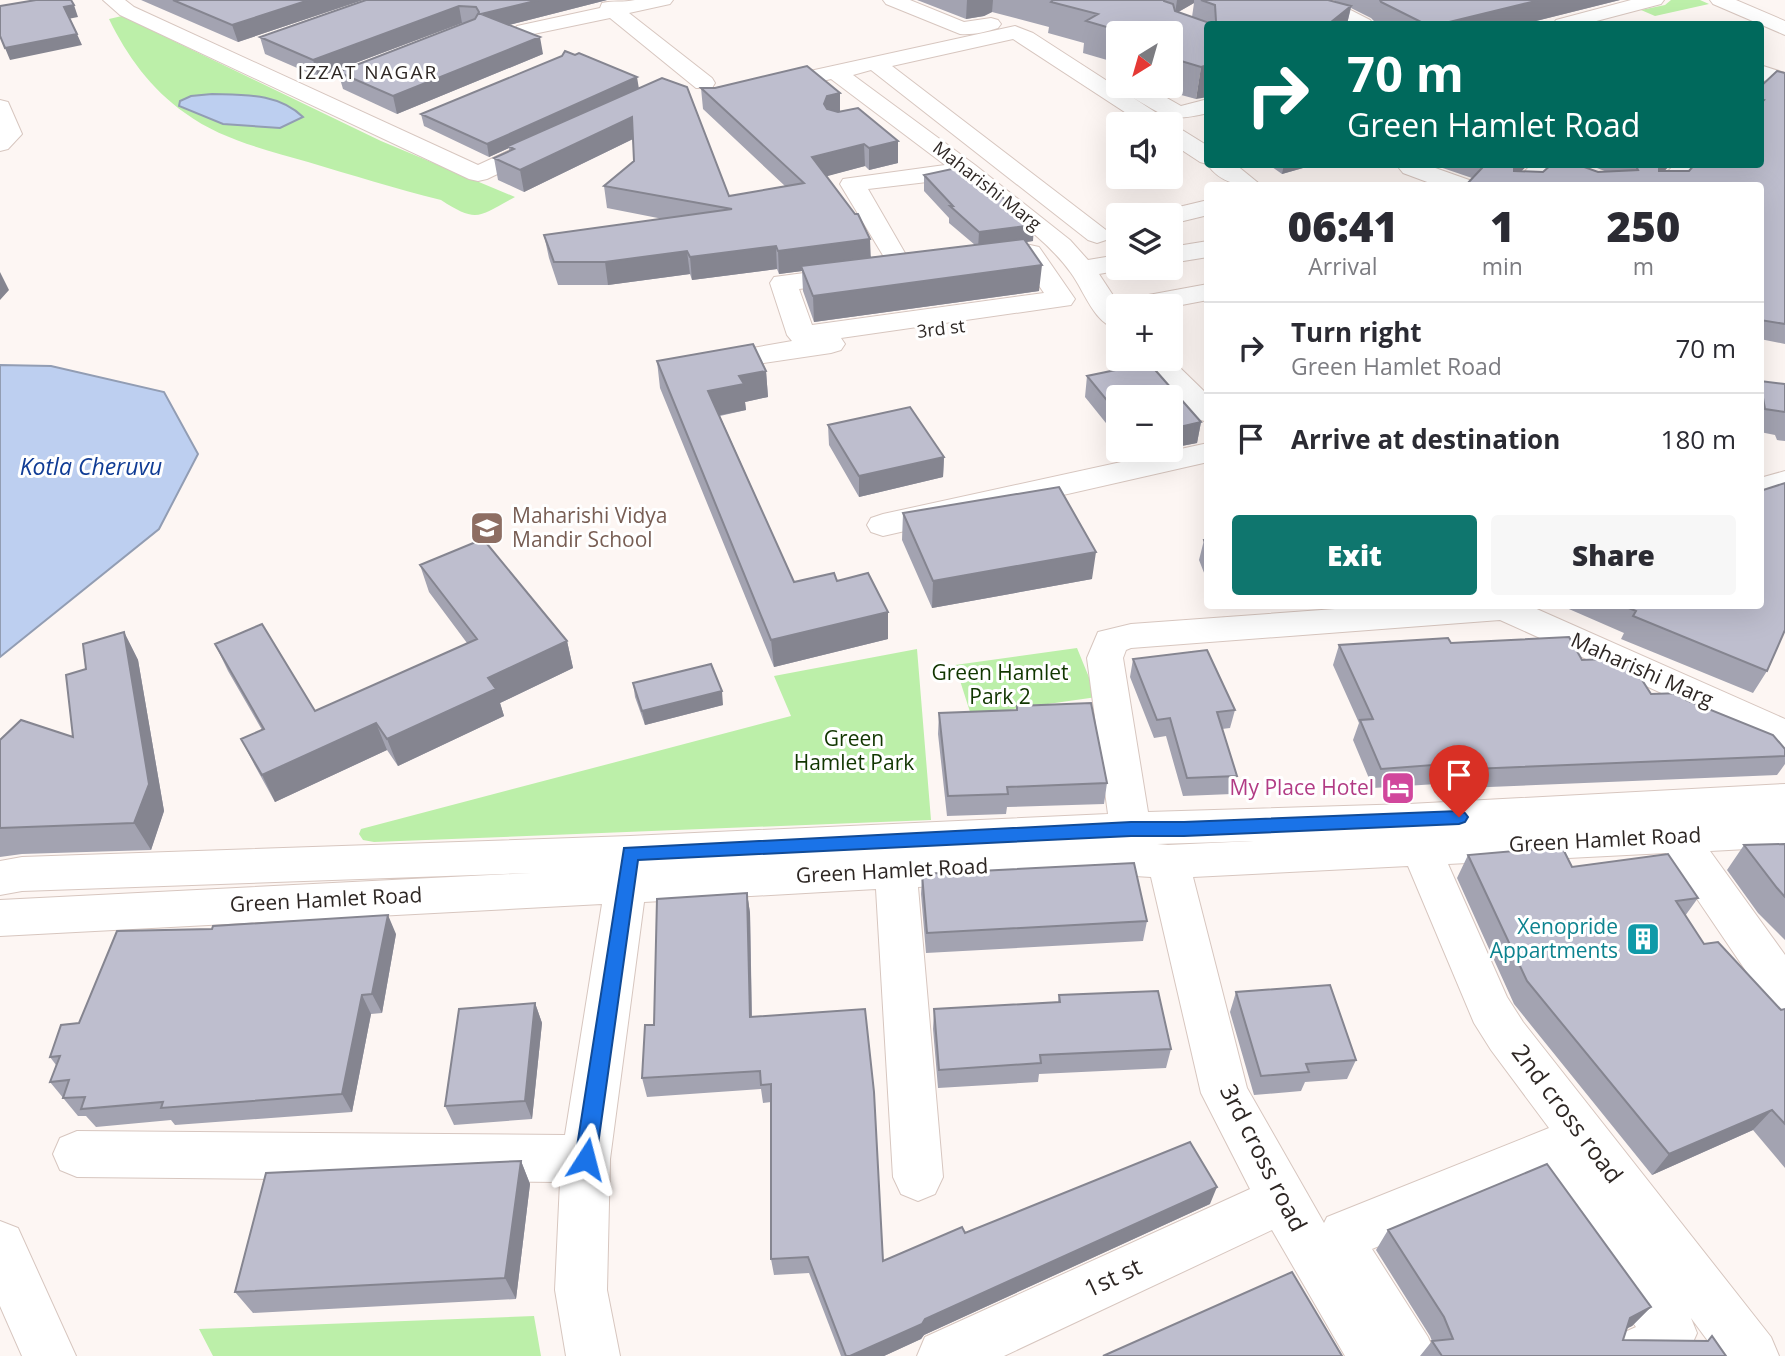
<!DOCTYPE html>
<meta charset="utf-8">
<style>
:root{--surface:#fff;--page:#f7f7f7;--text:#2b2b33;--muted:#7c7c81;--line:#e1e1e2;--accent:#0f766e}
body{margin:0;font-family:"Open Sans",sans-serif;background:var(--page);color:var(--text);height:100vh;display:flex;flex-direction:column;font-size:26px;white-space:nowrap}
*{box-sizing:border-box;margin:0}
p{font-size:23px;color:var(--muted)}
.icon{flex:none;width:38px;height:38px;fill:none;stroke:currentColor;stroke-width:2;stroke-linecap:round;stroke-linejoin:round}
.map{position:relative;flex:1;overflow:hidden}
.drawer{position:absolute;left:1204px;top:182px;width:560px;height:427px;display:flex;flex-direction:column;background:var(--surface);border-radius:7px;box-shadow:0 7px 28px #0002}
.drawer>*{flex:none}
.banner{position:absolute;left:1204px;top:21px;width:560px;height:147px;border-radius:7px;box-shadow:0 7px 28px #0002;background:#00695c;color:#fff;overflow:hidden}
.needle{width:46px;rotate:217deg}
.fabs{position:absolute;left:1106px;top:21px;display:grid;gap:14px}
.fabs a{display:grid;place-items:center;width:77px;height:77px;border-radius:7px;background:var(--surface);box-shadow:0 7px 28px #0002;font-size:35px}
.pin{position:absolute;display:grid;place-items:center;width:60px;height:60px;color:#fff;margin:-72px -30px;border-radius:50% 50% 50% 0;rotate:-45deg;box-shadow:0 0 7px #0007}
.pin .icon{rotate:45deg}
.me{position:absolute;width:77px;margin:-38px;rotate:9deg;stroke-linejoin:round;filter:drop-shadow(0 0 5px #0008)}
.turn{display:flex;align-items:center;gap:24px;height:147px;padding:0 28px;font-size:32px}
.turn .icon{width:91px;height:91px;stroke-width:2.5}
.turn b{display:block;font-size:49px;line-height:60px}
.eta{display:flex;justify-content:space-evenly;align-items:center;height:119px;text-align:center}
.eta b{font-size:42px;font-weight:800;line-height:49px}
.cta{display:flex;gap:14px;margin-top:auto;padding:14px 28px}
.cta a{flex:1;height:80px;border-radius:7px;background:var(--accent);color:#fff;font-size:28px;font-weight:800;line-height:80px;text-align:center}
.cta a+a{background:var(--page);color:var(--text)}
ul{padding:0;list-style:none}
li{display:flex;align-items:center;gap:21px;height:91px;padding:0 28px;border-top:2px solid var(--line)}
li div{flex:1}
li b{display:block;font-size:26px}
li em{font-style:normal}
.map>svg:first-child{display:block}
</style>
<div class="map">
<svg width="1785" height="1356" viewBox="0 0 1785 1356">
<rect width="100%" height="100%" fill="#fdf6f3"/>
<path fill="#bcefa9" d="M1671,0H1700L1709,4L1655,16L1641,10L1665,5Z
M122,16L381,141L515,197C479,216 478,224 441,200C396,189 352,175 308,162C266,150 220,139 185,113C151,89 127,56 109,19Z
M1077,648L1097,697L971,715L955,665Z
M917,649L931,820L374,842L363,840L359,834L361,829L791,716L774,676Z
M534,1316L541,1356H213L199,1329Z"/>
<path fill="#bdcff0" stroke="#929db3" stroke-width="2" d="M212,94C245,95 278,93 303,117L280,128L223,124L179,106L180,101L191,96Z
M0,365L51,366L164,392L198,454L159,529L0,657Z"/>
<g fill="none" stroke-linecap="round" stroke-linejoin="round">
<g stroke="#d7c6bf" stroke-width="2">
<path id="minor" d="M103,0H125L134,7L478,165L534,139H550L554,144L550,149L487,179L478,181L469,179L120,15Z
M635,0H673L670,4L629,13L712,78L715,83L712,88H696L610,18L524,36L517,34L514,30L517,26L600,8L602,3C613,0 623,3 635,0Z
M883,0H910L964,22L991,18L998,20L1001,24L998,28C985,32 973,35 960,34L886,4Z
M1306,0H1331L1370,20L1373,24H1348L1309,4Z
M1631,0H1664L1661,4L1585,24H1553L1556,20Z
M1710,0H1736L1785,21V35L1713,4Z
M1015,26L1033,33L1166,119L1169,124H1143L1013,39L892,66L1106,230L1110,235L1106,240L1097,243L1088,240L871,70L853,75L975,165L1070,240L1088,260L1118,255V268L1127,269L1099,274L1120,306L1118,329C1094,324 1085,292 1071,273C1044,235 998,207 961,178L868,189L909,260L1030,245L1039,247L1075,299L1071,305L841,338L845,344L841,350L831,353L757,364L747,361L743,355L747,349L792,341L787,335L770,283L774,277L887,262L840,184L843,179L945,165L831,79L768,94L760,92L757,87L760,82ZM1023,262L1044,293L812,325L799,289Z
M1760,65L1785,73V88L1760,79Z
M1130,86H1146L1181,106L1208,99V113C1166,123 1166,116 1130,96L1127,91Z
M0,100L8,102L22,134L8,149L0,151Z
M1171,126L1179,128L1208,146V164H1235L1262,186C1240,186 1221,184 1207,164L1200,162L1171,143Z
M1401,164H1424L1472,181L1475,186H1438L1403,173L1399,168Z
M1532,164H1559L1537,186H1510Z
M1675,164H1701L1680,186H1654Z
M1208,200V215L1171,224V215H1159L1162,211Z
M1208,241V257L1171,263V247Z
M1208,284V300L1171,307L1133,306L1143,296Z
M1141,359H1171L1208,395V422L1197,419Z
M1208,443V462L883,536L871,532L867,525L871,518L883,514Z
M1785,471V491L1760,498V478Z
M1376,606H1530L1785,719V749L1500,620L1131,648L1126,650L1123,658L1148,812L1409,804L1785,784V847L1710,851L1785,955V1010L1769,1005L1666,853L1448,864L1507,997L1523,1022L1771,1337L1779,1356H1719L1691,1318L1697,1333L1687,1356H1606L1614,1337L1636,1327L1532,1182L1372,1249L1428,1337L1436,1356H1345L1272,1230L1004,1356H917L925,1337L1250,1189L1201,1093L1151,877L1135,876L918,887L943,1177L935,1194L918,1201L901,1194L893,1177L876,889L644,902L610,1159L607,1290L620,1356H566L555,1290L560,1182L77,1177L60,1170L53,1154L60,1138L77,1131L565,1135L602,904L0,936V900L532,873L22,891L0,895V861L22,857L630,836L1108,814L1087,658L1098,632L1131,624ZM1254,841L1168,845L1157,844ZM1408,866L1474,1023L1491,1050L1549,1128L1327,1217L1324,1223L1247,1088L1193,877Z
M0,1221L18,1228L76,1356H22L0,1306Z"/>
</g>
<use href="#minor" fill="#fff" fill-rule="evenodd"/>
</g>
<path fill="#a3a3b1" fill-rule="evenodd" d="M141,0H363L238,42Z
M366,0H607L509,25L543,54L397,114L343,89L338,72L464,23H462L318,77L265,54L260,37Z
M917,0H1328L1339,3L1333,0H1620L1524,24H1377L1371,18L1351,8L1347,24H1208L1196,99L1148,86H1171V33H1118V69L1107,66V60L1083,53L1084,43L1048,33L1049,27L992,12L984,16L966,19ZM1194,3L1192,17L1178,12Z
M1785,73V344L1760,339V186L1472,178L1431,164H1529L1521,171L1598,172H1607L1587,164H1671L1664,171H1689L1760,164V87Z
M638,88L729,196L785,186L703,109L701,88L840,93V112L898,163L869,170L865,166L826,176L871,257L975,245L949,223V218L924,191V175L1033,241L1026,242L1039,291L814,322L803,291L802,271L779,274L777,269L692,280L690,274L608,285H558L549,258L544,235L663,219L607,208L604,186L634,161L633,139L524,192L498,180L494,158L509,151V148L489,157L424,126L421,114Z
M1268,164H1317L1282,174Z
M657,361L766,371L768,397L745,402L746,410L720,416L794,582L837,581L888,639L774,667L660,388Z
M1149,363L1201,422L1197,443L1171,448V397H1118V438L1085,397L1087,376Z
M1760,381L1785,384V441L1777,440L1775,435L1760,432Z
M828,425L944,457L943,477L859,497L829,445Z
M1128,450H1165L1134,457Z
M903,513L1092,579L932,608L902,540Z
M1208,539V583L1199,560L1204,540Z
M420,565L567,641L573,668L500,703L504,716L398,766L387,750L275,802L255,766L241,739L262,730L228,671L215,644L315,711L467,643L429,592Z
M1562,606H1760L1767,671L1753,693L1621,639L1624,633Z
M124,632L138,660L164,811L151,850L22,854L0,857V740L73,737L86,669Z
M1451,643L1582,660L1651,694L1686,700L1785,749V764L1777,775L1440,789L1437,784L1373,788L1353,740L1359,723L1333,665L1339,645Z
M1133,659L1235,710L1230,728L1222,729L1237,776L1232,794L1183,796L1166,736L1154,738L1130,677Z
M633,683L723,705L645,725L635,697Z
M1017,706L1107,783L1104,804L1007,807L1006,814L947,816L938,734L939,713L1016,710Z
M1785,844V940L1758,913L1727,870L1744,845Z
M1468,855L1572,867L1698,898L1685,916L1704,944L1781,1010L1785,1009V1168L1753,1130L1652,1175L1514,1004L1457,878Z
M922,874L1147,921L1143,941L926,953L921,894Z
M747,893L750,913L752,1017L883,1261L965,1233L1210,1204L924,1335L921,1339L884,1356H841L809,1273L774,1275L771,1259V1102L763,1103L761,1089L647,1097L642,1078L654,1025Z
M396,934L382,1013L371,1014L352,1112L175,1125L171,1120L96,1127L86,1116H78L50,1082L56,1065L50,1057L79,1023Z
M1236,992L1356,1060L1347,1079L1305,1082L1301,1091L1254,1095L1230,1012Z
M1059,995L1171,1049L1166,1068L1039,1074L1038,1082L938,1088L933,1029L934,1009L1058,1002Z
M535,1003L542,1023L532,1119L454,1125L445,1106Z
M521,1161L530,1184L516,1299L253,1313L235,1292Z
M1388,1230L1651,1307L1632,1326L1627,1328L1623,1340L1707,1341L1712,1336L1726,1356H1420L1432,1341L1430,1336L1376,1250Z"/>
<path fill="#858590" d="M309,0H363L238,42L232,25Z
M539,0H607L485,31L481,14Z
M967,0H993L992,12L984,16L966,19Z
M1177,0H1194V3L1175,14Z
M1540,0H1620L1524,24H1441Z
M74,5L78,17L68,19L64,7Z
M459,6L462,23L318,77L313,60Z
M1351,6L1347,24H1329L1330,23Z
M77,34L82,45L10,60L5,48Z
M540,37L543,54L397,114L393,96Z
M1208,65V97L1196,99L1201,67Z
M637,77L639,89L508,146L509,148L489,157L487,144Z
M840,93V114L828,118L824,104L827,96Z
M632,117L635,138L524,192L520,170Z
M898,141V163L869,170V148Z
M864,144L865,166L813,180L812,157Z
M1284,164H1317L1282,174Z
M1517,164H1529L1508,184L1514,168Z
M1662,164H1671L1652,184L1659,168Z
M1034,225L1033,241L978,249L979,232Z
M870,239L871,262L801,266L802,271L779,274L778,251Z
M776,246L777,269L692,280L690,257Z
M687,251L690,274L608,285L605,262Z
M1042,265L1039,291L814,322L813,296Z
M0,272L9,290L0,300Z
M766,371L768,397L745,402L746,410L711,417L708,391L739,376Z
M1201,422L1197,443L1171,448V429Z
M1135,450H1165L1134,457Z
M944,457L943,477L859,497V476Z
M1096,552L1092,579L932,608L933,581Z
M888,612V639L774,667L771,640Z
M124,632L138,660L164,811L151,850L134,823Z
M567,641L573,668L500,703L504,716L398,766L387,739L488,678Z
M722,691L723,705L645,725L642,711Z
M376,723L387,750L275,802L262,775Z
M747,893L750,913L752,1036L750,1017Z
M388,915L396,934L382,1013L372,994Z
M362,995L371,1014L352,1112L342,1094Z
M535,1003L542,1023L532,1119L525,1101Z
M1772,1110L1753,1130L1652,1175L1669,1154Z
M521,1161L530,1184L516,1299L505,1278Z
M1217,1187L1210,1204L924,1335L921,1339L884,1356H850L925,1319Z
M1651,1307L1632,1326L1612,1336L1630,1318Z"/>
<path fill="#bebece" stroke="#858590" stroke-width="2" d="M36,0H71L74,5L64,7L77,34L5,48L0,36V6Z
M173,0H309L232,25Z
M366,0H539L481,14L540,37L393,96L338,72L475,19L479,12L476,7L459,6L313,60L260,37Z
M1053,0H1164V1L1173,4L1175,11L1212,24L1216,21L1215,5L1201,0H1328L1351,6L1330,23L1333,24H1208V65L1201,67L1171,58V33H1118V36L1110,34L1117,30L1086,21L1098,14L1051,2Z
M1380,0H1540L1441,24H1425L1381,2Z
M565,51L575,55L579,53L637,77L487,144L421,114L562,56Z
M807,66L840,93L827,96L824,104L827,109L838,112L858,108L898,141L869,148L864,144L812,157L855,214H858L870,239L778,251L776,246L690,257L687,251L605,262H554L544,235L732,209L604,186L634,161L632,117L520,170L494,158L514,149L508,146L662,78L687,87L729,196L804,183L701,88H715Z
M1777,71L1785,73V324L1760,320V186H1465L1482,168L1480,164H1517L1514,168V171L1543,172L1552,164H1576L1598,172L1638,170L1635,164H1662L1659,168V171H1689L1695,164H1760V104L1764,100L1760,99V87Z
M961,167L990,197L1000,195L1034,225L979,232L950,206H953L924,175Z
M1024,239L1042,265L813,296L801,266Z
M753,344L766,371L739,376L744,384L708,391L794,582L834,573L837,581L868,573L888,612L771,640L657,361Z
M1149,363L1201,422L1171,429V397H1118V414L1087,376Z
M1760,381L1785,384V412L1765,409Z
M910,407L944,457L859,476L828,425Z
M1785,483V630L1767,671L1633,616L1636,611L1624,606H1760V491Z
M1059,487L1096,552L933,581L903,513Z
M483,539L567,641L488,678L496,689L387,739L376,723L262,775L241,739L264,729L215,644L262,624L315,711L477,639L420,565Z
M1208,539V550L1204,540Z
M124,632L149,784L134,823L0,828V740L21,720L73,737L66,675L86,669L83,644Z
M1569,637L1582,660L1628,658L1651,694L1682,693L1686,700L1773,735L1785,749V756L1448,770L1446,764L1381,769L1360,720L1373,719L1339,645L1448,638L1451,643Z
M1207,650L1235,710L1217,712L1237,776L1187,778L1170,718L1157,720L1133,659Z
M711,664L722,691L642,711L633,683Z
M1091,703L1107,783L1007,787L1008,794L948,796L939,713L1017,710V706Z
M1785,844V897L1777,888L1744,845Z
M1562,847L1572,867L1668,854L1698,898L1676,901L1704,944L1718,942L1781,1010L1785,1009V1124L1772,1110L1669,1154L1527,981L1468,855Z
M1134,863L1147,921L927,933L922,874Z
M747,893L750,1017L865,1009L874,1092L883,1261L962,1227L965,1233L1190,1142L1217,1187L925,1319L922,1324L850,1356H846L808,1257L771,1259V1084L761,1085L760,1071L642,1078L645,1025H654L657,899Z
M388,915L372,994L362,995L342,1094L161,1108L163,1102L81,1109L85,1097L63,1098L69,1080L50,1082L60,1056L50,1057L61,1025L79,1023L117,931L212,929L213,926Z
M1330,985L1356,1060L1306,1064L1309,1072L1261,1076L1236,992Z
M1158,991L1171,1049L1040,1055L1041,1063L939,1070L934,1009L1060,1002L1059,995Z
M535,1003L525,1101L445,1106L459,1009Z
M521,1161L505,1278L235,1292L266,1173Z
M1547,1164L1651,1307L1630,1318L1623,1340L1708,1341L1712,1336L1726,1356H1442L1432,1341L1453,1339L1444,1317L1388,1230Z
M1292,1272L1342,1356H1103Z"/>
<path fill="#1a73e8" stroke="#114b97" stroke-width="2" d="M1459,811L1465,813L1468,817L1465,822L1459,824L1184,836H1131L638,860L596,1159L593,1166L586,1169L578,1166L575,1159L624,848L1131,822H1184Z"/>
<defs>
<g id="school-square" transform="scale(1.75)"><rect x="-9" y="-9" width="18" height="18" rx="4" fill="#8d6e63" stroke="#fff"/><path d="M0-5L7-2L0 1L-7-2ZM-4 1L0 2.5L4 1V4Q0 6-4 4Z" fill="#fff"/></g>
<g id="hotel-square" transform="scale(1.75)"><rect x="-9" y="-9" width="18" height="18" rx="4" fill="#d1479c" stroke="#fff"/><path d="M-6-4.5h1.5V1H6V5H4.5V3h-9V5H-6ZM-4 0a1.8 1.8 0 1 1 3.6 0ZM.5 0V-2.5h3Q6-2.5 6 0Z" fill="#fff"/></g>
<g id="building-square" transform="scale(1.75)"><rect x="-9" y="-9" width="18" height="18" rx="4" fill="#0f9aa8" stroke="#fff"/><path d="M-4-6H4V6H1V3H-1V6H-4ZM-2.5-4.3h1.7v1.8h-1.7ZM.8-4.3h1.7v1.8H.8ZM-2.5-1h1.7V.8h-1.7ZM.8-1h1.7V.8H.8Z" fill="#fff"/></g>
</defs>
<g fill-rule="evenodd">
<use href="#school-square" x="487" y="528"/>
<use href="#hotel-square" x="1398" y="788"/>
<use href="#building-square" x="1643" y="939"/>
</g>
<g text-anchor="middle" stroke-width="6" stroke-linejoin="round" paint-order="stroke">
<g font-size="18" fill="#2e2724" stroke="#fff">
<text transform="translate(987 186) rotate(38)" y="6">Maharishi Marg</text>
<text transform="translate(941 329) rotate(-7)" y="6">3rd st</text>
</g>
<g font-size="19" letter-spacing="2" fill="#2e2724" stroke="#fff">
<text x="368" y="79">IZZAT NAGAR</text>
</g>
<g font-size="21" fill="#785e54" stroke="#fff" text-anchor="start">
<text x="512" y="523">Maharishi Vidya<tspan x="512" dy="24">Mandir School</tspan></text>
</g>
<g font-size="21" fill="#2e2724" stroke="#fff">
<text transform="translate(1642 670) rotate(24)" y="7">Maharishi Marg</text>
<text transform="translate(1605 840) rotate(-3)" y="7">Green Hamlet Road</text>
<text transform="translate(892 871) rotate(-3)" y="7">Green Hamlet Road</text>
<text transform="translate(326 900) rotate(-3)" y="7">Green Hamlet Road</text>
</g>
<g font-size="21" fill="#113600" stroke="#fff">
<text x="1000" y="680">Green Hamlet<tspan x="1000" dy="24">Park 2</tspan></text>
<text x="854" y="746">Green<tspan x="854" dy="24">Hamlet Park</tspan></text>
</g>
<g font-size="21" fill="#b23c85" stroke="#fff" text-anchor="end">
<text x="1374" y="795">My Place Hotel</text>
</g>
<g font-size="21" fill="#0d838f" stroke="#fff" text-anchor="end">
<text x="1618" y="934">Xenopride<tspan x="1618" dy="24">Appartments</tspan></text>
</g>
<g font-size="23" font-style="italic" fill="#103c95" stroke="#fff">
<text x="91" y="475">Kotla Cheruvu</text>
</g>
<g font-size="24" fill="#2e2724" stroke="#fff">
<text transform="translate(1567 1114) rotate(53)" y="8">2nd cross road</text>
<text transform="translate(1263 1158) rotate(63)" y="8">3rd cross road</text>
<text transform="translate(1113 1278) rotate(-25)" y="8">1st st</text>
</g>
</g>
</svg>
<div class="fabs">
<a><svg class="needle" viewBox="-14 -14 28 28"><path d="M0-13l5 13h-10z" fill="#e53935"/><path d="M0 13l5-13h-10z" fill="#7c7c81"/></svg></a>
<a><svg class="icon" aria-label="sound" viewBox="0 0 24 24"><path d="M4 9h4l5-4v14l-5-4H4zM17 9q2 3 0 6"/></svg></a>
<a><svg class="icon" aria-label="layers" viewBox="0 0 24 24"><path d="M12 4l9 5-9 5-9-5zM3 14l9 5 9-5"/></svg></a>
<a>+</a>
<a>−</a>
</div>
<div class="pin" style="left:1459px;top:817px;background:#d93025"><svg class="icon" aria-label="arrive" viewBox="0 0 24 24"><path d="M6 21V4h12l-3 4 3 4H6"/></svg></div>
<svg class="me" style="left:586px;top:1159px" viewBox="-20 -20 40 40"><path d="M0-17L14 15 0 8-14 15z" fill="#1a73e8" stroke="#fff" stroke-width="4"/></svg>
<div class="banner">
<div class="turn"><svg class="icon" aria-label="right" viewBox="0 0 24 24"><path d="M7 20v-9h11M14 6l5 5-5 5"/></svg><div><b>70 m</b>Green Hamlet Road</div></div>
</div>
<section class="drawer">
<div class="eta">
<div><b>06:41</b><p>Arrival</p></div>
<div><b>1</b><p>min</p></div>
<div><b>250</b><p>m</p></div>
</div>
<ul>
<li><svg class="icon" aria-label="right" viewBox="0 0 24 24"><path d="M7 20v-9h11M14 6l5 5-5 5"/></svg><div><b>Turn right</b><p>Green Hamlet Road</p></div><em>70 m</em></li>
<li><svg class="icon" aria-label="arrive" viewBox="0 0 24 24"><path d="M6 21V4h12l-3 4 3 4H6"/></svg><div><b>Arrive at destination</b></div><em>180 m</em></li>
</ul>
<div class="cta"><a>Exit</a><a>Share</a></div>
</section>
</div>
